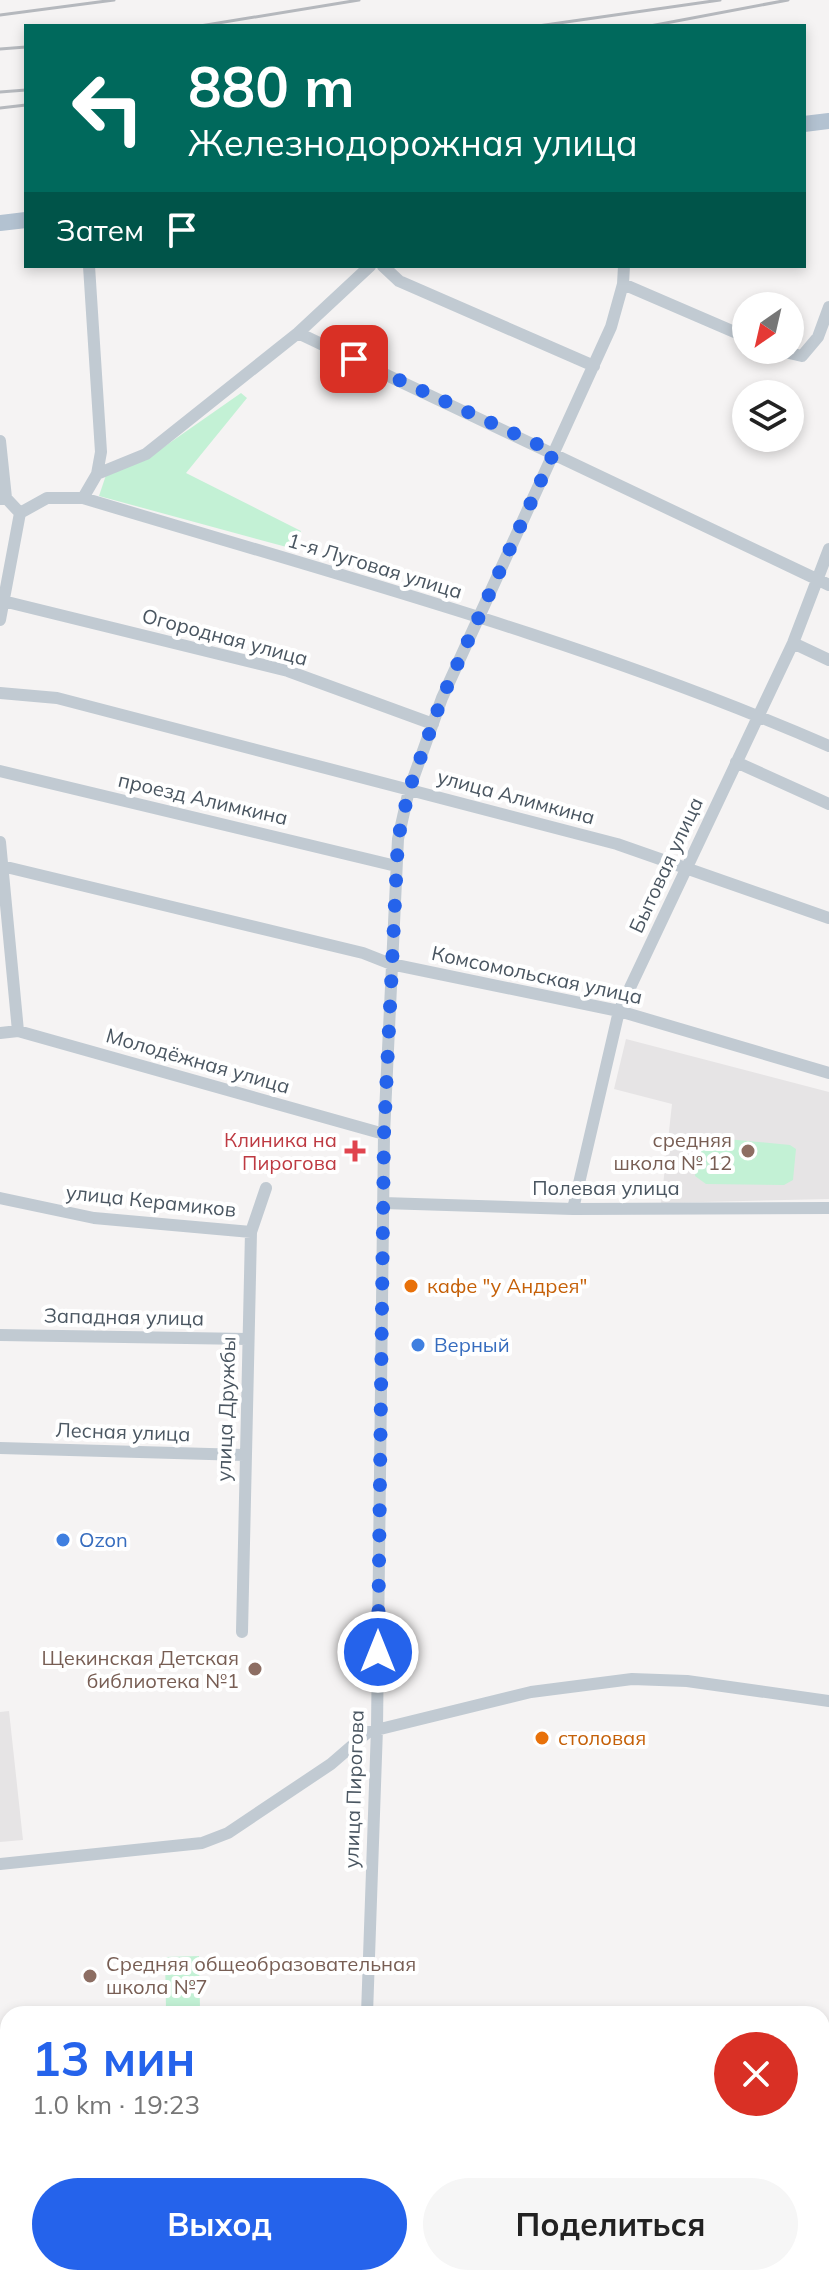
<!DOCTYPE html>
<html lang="ru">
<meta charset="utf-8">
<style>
:root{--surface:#fff;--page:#f6f6f6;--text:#222;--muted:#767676;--accent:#2563eb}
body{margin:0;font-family:Mulish,sans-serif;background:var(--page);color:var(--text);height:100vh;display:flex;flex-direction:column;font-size:30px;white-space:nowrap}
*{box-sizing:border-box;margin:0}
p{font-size:26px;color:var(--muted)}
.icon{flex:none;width:44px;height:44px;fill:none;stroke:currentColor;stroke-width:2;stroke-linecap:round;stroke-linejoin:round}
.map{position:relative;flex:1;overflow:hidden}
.details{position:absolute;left:0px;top:2006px;width:830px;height:280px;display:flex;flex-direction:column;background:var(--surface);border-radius:24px 24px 0 0;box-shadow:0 4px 12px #0003}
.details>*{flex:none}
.hud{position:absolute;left:24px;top:24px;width:782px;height:244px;border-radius:0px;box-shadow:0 4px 12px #0003;background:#00695c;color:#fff;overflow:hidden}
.needle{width:52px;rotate:214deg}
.buttons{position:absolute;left:732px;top:292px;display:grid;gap:16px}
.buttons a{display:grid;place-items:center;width:72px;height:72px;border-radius:50%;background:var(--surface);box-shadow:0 4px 12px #0003;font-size:40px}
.pin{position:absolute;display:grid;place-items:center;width:68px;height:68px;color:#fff;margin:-34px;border-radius:16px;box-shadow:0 4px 12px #0006}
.me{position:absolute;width:88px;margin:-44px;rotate:0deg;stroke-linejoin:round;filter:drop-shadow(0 0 6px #0008)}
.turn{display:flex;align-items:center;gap:28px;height:168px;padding:0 32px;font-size:36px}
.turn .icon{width:104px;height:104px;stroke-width:2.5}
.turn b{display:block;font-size:56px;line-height:68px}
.then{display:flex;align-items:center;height:76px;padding:0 32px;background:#0003;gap:16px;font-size:30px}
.round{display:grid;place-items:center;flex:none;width:84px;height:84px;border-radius:42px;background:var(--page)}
.headline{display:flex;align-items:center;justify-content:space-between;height:136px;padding:0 32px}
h1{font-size:48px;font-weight:700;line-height:60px;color:var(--accent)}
.action{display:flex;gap:16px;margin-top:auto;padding:16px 32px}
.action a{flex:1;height:92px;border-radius:48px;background:var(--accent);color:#fff;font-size:32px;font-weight:700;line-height:92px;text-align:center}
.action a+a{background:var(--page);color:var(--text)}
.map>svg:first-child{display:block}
</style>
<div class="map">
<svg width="829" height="2286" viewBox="0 0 829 2286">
<rect width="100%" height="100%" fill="#f5f3f3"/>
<path fill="#e6e4e5" d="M626,1039L829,1092V1199L661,1203L672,1104L614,1089Z
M9,1711L23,1840L0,1842V1712Z"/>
<path fill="#c3f1d5" d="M241,393L247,398L186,473L301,531L294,549L99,496L106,475L148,458Z
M705,1137L790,1145L796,1149L793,1180L784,1185L706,1184L695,1176L699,1143Z
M199,1956L200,2009H166L165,1957Z"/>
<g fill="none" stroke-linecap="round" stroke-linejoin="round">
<g stroke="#7690ad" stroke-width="22">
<path id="highway" d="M822,2110L829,2105
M606,2286L615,2278"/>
</g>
<path stroke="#c1cad2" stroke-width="12" d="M383,266L399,281L594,366
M623,284L746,337
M298,333L829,585
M776,350L802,356L818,337L829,307
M0,441L6,498
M97,474L146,454L298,333L370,266
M83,498L97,474L101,452L89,266
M0,499L6,498L20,513L47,498H83C331,573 591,642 829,746
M3,601L288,671L433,724
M0,620L20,513
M793,643L829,660
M0,693L57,698L617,844L829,918
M736,762L829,804
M0,771L396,866
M0,842L18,1031
M2,866L363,953L391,964L619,1011L829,1073
M0,1033L18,1031L384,1134
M0,1198L94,1218L251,1232
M383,1203L573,1209L829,1208
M573,1209L619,1011L793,643L829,549
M0,1335L248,1339
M0,1448L244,1455
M242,1632L251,1232L266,1188
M0,1864L202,1843L228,1833L331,1764L368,1732L531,1692L632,1679L687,1681L829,1701
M367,2014L377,1728L384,1134L398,839L409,790L442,698L611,327L623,284L624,266
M822,2273L829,2267
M0,2276L8,2275
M357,2286L358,2278
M797,2286L813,2278"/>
<path stroke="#b3c2d1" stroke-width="16" d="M804,124L829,121
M0,223L26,220"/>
<use href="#highway" stroke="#8ba5c1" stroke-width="18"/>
<path stroke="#b5b8bd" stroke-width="3" d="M0,15L114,0
M200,26L359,0
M538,26L720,0
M650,26L788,0
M0,49L26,47
M0,92L26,90
M0,108L26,105"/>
</g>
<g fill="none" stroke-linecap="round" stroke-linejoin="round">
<path stroke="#2563eb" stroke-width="14" stroke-dasharray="0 25.2" d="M354,359L554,452L442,698L409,790L398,839L384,1134L378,1652"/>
</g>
<path fill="#e0444e" stroke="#fff" stroke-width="3" d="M351 1139h8v8h8v8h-8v8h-8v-8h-8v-8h8z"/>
<g fill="#8d6e63" stroke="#fff" stroke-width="3">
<circle cx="748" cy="1151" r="8"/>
<circle cx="255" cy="1669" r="8"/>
<circle cx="90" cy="1976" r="8"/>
</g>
<g fill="#e8710a" stroke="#fff" stroke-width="3">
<circle cx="411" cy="1286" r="8"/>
<circle cx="542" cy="1738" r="8"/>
</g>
<g fill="#3f7fe0" stroke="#fff" stroke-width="3">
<circle cx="418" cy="1345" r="8"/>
<circle cx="63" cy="1540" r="8"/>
</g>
<g text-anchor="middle" stroke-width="8" stroke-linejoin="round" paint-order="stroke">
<g font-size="20" fill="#4a5661" stroke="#fff">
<text transform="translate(375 566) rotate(17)" y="7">1-я Луговая улица</text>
<text transform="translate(225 637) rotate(15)" y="7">Огородная улица</text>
<text transform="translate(516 797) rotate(15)" y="7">улица Алимкина</text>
<text transform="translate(203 799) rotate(13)" y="7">проезд Алимкина</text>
<text transform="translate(666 865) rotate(-65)" y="7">Бытовая улица</text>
<text transform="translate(537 975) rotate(12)" y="7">Комсомольская улица</text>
<text transform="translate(198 1061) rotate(16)" y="7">Молодёжная улица</text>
<text x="606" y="1195">Полевая улица</text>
<text transform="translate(151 1201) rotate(6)" y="7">улица Керамиков</text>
<text transform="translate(124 1317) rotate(1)" y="7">Западная улица</text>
<text transform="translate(226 1409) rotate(-88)" y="7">улица Дружбы</text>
<text transform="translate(123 1432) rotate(2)" y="7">Лесная улица</text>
<text transform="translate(354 1789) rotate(-88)" y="7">улица Пирогова</text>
</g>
<g font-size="20" fill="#be3a42" stroke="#fff" text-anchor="end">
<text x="337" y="1147">Клиника на<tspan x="337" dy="23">Пирогова</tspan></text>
</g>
<g font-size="20" fill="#785e54" stroke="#fff" text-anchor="end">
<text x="732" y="1147">средняя<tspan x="732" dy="23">школа № 12</tspan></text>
<text x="239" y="1665">Щекинская Детская<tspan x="239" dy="23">библиотека №1</tspan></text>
<text x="106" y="1971" text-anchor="start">Средняя общеобразовательная<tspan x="106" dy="23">школа №7</tspan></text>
</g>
<g font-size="20" fill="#c56008" stroke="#fff" text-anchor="start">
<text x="427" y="1293">кафе "у Андрея"</text>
<text x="558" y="1745">столовая</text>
</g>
<g font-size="20" fill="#366cbe" stroke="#fff" text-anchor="start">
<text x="434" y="1352">Верный</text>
<text x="79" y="1547">Ozon</text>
</g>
</g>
</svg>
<div class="buttons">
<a><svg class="needle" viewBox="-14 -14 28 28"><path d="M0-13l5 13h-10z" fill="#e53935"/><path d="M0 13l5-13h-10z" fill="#767676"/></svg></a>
<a><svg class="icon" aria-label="layers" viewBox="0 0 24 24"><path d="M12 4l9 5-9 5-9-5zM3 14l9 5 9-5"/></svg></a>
</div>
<div class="pin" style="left:354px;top:359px;background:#d93025"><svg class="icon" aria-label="arrive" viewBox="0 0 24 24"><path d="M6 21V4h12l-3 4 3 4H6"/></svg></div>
<svg class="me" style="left:378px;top:1652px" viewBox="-20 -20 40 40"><circle r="17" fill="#2563eb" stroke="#fff" stroke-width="3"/><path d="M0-11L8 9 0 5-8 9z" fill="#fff"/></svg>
<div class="hud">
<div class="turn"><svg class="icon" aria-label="left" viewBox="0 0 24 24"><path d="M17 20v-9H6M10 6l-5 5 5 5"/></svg><div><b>880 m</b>Железнодорожная улица</div></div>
<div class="then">Затем<svg class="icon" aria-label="arrive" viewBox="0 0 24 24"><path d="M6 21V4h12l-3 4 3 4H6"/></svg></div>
</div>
<section class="details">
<div class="headline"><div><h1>13 мин</h1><p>1.0 km · 19:23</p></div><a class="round" style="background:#d93025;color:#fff"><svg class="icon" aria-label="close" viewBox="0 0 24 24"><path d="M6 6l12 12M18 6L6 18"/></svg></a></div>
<div class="action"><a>Выход</a><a>Поделиться</a></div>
</section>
</div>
